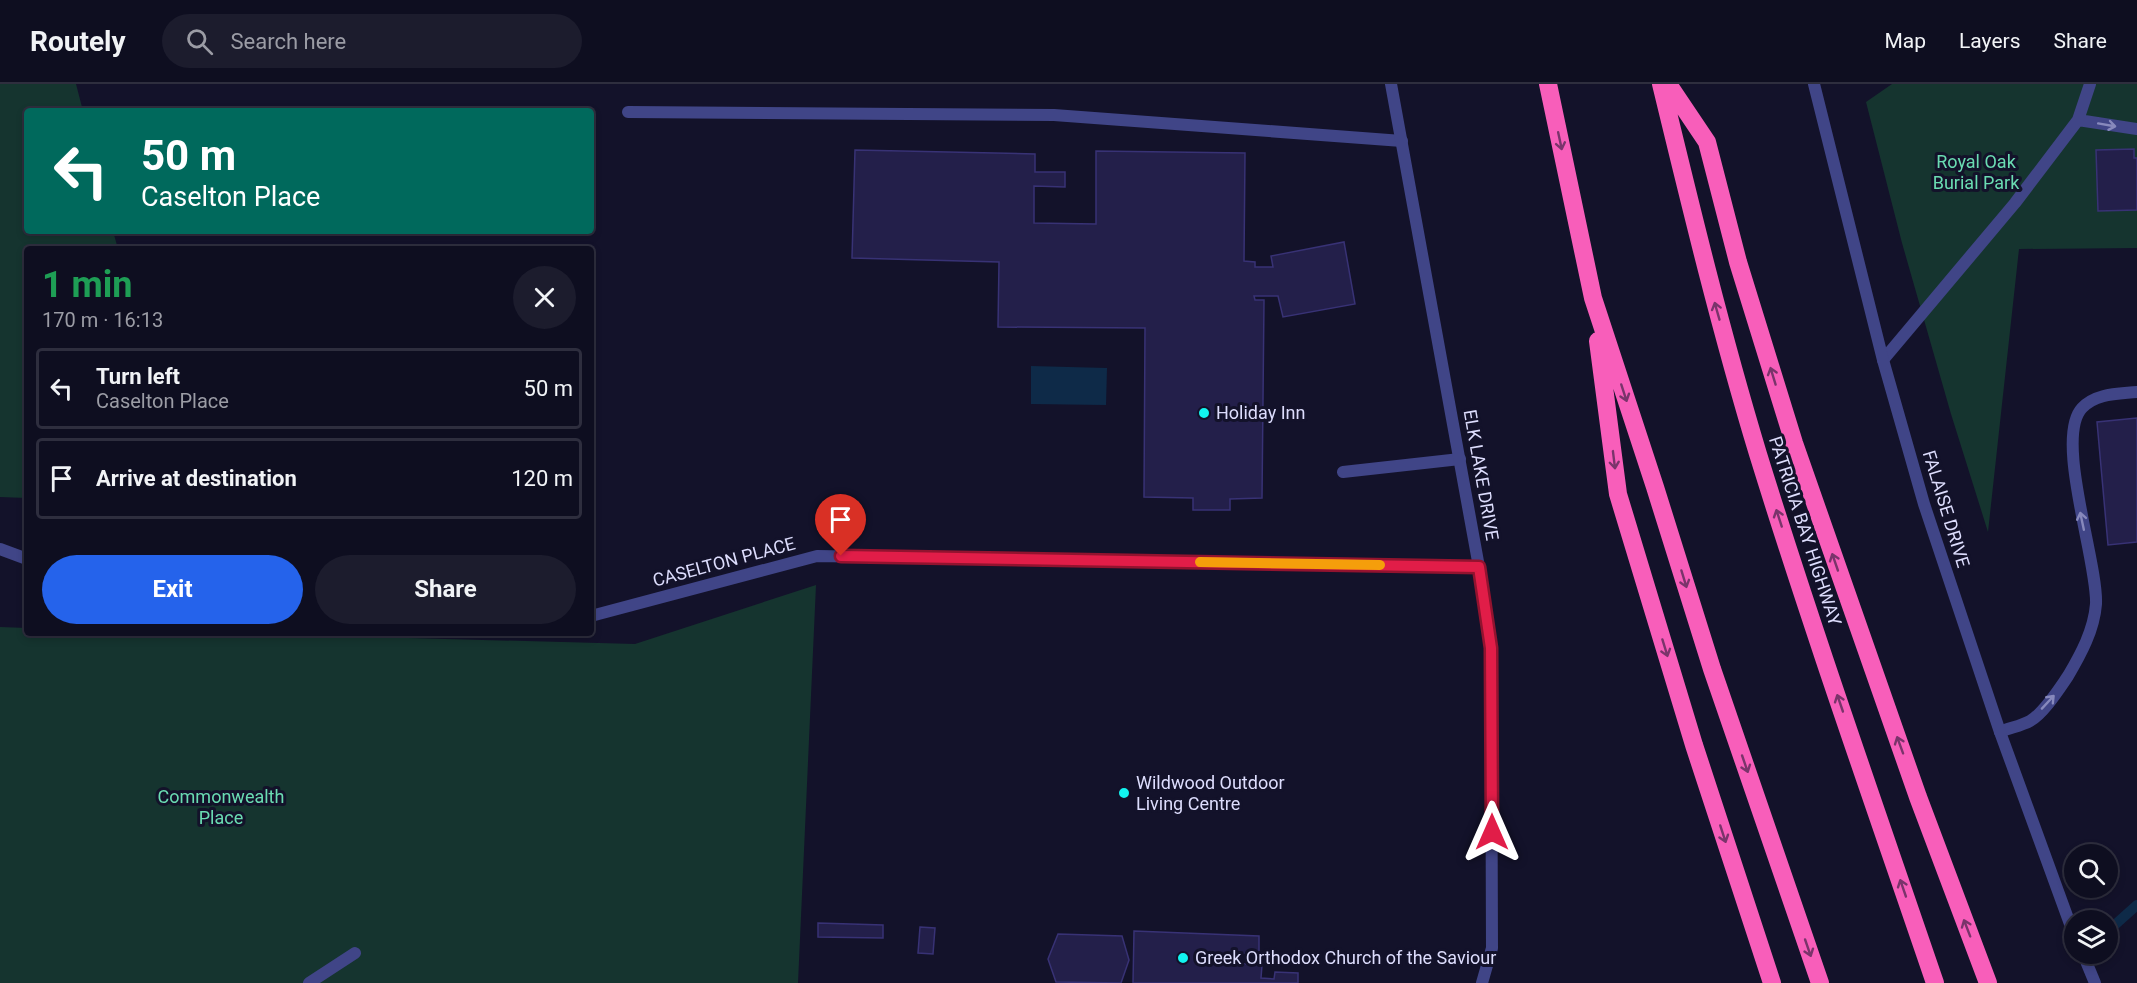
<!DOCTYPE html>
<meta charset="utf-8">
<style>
:root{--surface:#0e0e20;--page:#1c1c2d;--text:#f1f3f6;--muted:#9b9ca5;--line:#2e2e3e;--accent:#2563eb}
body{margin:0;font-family:Roboto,sans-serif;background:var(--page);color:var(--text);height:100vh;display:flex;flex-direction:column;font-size:22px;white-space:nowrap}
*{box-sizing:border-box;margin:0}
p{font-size:20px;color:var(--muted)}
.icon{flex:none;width:33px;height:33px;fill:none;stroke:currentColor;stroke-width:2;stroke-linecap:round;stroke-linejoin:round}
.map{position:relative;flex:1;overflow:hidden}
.drawer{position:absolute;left:24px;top:162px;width:570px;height:390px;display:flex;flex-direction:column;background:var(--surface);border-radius:6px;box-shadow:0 3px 9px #0003,0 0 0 2px var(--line)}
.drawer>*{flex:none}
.hud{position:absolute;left:24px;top:24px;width:570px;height:126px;border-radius:6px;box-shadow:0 3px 9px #0003,0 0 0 2px var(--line);background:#00695c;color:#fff;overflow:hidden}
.tools{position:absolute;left:2064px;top:760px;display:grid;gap:12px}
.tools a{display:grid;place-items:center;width:54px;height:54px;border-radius:50%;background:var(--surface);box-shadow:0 3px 9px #0003,0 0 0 2px var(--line);font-size:30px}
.pin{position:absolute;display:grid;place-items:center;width:51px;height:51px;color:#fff;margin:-62px -26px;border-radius:50% 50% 50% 0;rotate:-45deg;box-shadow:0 0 6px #0007}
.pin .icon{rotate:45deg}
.me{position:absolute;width:66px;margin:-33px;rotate:0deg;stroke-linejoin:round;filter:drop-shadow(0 0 4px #0008)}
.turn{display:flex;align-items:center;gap:21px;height:126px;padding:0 18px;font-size:27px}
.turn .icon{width:78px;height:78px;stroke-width:2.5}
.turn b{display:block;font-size:42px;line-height:51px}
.round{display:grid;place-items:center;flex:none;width:63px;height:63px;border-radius:32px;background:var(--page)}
.summary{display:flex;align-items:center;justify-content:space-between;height:102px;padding:0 18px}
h1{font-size:36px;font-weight:700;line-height:45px;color:#1e9e55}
.button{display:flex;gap:12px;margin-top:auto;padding:12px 18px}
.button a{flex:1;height:69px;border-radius:36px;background:var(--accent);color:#fff;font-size:24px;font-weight:700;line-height:69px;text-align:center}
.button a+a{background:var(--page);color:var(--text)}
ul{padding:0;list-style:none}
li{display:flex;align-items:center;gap:18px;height:81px;margin:0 12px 9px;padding:0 6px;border:3px solid var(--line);border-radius:6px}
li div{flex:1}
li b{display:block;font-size:22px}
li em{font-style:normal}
header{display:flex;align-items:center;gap:36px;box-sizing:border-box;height:84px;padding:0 30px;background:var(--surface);border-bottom:2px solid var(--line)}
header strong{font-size:28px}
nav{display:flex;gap:33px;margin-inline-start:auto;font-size:21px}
.search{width:420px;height:54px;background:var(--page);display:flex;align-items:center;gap:15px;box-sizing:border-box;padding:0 21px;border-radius:33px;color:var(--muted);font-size:22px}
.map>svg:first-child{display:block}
</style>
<header>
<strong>Routely</strong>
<div class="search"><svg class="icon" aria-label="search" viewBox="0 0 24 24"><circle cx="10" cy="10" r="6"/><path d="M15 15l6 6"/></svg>Search here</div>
<nav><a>Map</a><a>Layers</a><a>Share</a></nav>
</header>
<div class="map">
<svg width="2137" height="899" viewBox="0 0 2137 899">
<rect width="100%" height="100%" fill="#13122a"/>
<path fill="#15342f" d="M0,0H76L83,27H27V147H113L118,165H27V414L0,413Z
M1892,0H2137V164L2019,165L1988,448L1951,330L1902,159L1866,18Z
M816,501L798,899H0V543L27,544V549H226L635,560Z"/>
<path fill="#0e2a48" d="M1031,282L1107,284L1106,321L1031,320Z"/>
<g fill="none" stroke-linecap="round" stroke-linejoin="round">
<path stroke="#0e2a48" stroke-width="10" d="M2108,847L2137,821"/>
</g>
<path fill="#231f4a" stroke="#383275" stroke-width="1.5" d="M2134,65V74H2137V126L2098,127L2096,66Z
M855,66L1035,70V88H1065V103L1034,102V139L1096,140V67L1245,69L1244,177L1255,178V183H1273L1271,172L1344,158L1355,220L1283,233L1278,212H1254L1255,216H1264L1262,414L1230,415V426H1193V414L1144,413L1145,244L998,243L999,178L852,174Z
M2137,334V458L2108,461L2097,338Z
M818,839L883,841V854L818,853Z
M920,843L935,844L933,870L918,869Z
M1134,847L1259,852V870L1234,869L1233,879L1262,881L1261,894L1274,895L1275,888L1298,889V899H1133Z
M1058,850L1122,852L1129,876L1121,899L1056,898L1048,875Z"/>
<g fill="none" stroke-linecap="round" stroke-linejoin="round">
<path stroke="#404587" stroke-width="12" d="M628,28L1054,31L1402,57
M2078,36L2137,45
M1883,276L2015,119L2078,36L2090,0
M1343,388L1460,375
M2000,648C2009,644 2021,642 2030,637C2044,629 2059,605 2068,592C2081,570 2094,546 2096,520C2098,478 2054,354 2082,324C2096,309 2118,310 2137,308
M309,899L355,869"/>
<path stroke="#404587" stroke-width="12" d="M1814,0L1883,276L1924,420L2000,648L2074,851
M0,465L27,475
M591,532L817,472L1479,483
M2083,870L2095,899"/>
<path stroke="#404587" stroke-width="12" d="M1391,0L1479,483L1491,564L1492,864L1482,899"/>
<path stroke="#f85eba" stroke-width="18" d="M1548,0L1593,214L1655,403L1712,585L1820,899
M1661,0C1691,124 1721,248 1758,370C1813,548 1875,723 1935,899
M1668,0L1707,58L1738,178L1794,359L1918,713L1988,899
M1598,257L1618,410L1694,661L1772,899"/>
</g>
<defs><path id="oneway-shaft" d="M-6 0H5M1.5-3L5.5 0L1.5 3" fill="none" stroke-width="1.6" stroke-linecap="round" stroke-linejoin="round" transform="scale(1.5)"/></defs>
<g stroke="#8789bc">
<use href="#oneway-shaft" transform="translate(2107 41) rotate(10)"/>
<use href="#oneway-shaft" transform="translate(2082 437) rotate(-102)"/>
<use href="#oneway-shaft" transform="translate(2048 618) rotate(-47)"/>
</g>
<g stroke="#7a346b">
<use href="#oneway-shaft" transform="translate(1560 57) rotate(78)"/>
<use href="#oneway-shaft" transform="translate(1717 227) rotate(-106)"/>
<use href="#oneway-shaft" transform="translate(1773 292) rotate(-107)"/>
<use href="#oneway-shaft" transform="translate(1624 309) rotate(72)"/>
<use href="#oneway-shaft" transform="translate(1614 376) rotate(83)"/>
<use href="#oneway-shaft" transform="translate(1779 434) rotate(-108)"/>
<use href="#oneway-shaft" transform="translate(1835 478) rotate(-109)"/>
<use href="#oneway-shaft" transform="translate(1684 495) rotate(73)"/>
<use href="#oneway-shaft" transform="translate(1665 564) rotate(73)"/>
<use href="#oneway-shaft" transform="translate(1840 619) rotate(-109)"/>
<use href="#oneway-shaft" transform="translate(1900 661) rotate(-110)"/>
<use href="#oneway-shaft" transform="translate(1745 680) rotate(71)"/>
<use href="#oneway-shaft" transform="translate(1723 750) rotate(72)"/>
<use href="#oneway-shaft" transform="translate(1903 804) rotate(-109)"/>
<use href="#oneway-shaft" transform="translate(1967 844) rotate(-111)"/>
<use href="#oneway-shaft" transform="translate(1808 864) rotate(71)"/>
</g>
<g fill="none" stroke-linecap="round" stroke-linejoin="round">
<g stroke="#92132f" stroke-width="15">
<path id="route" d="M841,472L1479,483L1491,564L1492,748"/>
</g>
<use href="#route" stroke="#e11d48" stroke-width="10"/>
<path stroke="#f59e0b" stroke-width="10" d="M1200,478L1380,481"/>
</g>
<g fill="#12f4f0" stroke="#13122a" stroke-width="2">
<circle cx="1204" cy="329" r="6"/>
<circle cx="1124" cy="709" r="6"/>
<circle cx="1183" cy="874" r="6"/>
</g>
<g text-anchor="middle" stroke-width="6" stroke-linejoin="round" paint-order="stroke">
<g font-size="18" fill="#6adcb2" stroke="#13122a">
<text x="1976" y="84">Royal Oak<tspan x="1976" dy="21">Burial Park</tspan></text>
<text x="221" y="719">Commonwealth<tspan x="221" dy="21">Place</tspan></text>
</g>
<g font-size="18" fill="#ddddfd" stroke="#13122a" text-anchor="start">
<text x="1216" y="335">Holiday Inn</text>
<text x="1136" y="705">Wildwood Outdoor<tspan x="1136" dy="21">Living Centre</tspan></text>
<text x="1195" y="880">Greek Orthodox Church of the Saviour</text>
</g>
<g font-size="18" fill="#ddddfd" stroke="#13122a">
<text transform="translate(1481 391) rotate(80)" y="6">ELK LAKE DRIVE</text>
<text transform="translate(1946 425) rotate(73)" y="6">FALAISE DRIVE</text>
<text transform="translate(1805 447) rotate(72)" y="6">PATRICIA BAY HIGHWAY</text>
<text transform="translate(724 478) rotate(-15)" y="6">CASELTON PLACE</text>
</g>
</g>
</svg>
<div class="tools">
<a><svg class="icon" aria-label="search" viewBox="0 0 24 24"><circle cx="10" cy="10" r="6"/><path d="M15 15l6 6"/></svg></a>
<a><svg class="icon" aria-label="layers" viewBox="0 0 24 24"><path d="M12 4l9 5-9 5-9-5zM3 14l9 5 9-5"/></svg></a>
</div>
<div class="pin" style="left:841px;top:472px;background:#d93025"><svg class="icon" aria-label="arrive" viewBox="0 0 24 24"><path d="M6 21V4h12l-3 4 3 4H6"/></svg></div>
<svg class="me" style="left:1492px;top:748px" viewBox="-20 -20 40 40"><path d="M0-17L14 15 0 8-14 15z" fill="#e11d48" stroke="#fff" stroke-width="4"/></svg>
<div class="hud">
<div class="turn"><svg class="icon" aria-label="left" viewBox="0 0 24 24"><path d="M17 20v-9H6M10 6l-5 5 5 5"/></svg><div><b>50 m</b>Caselton Place</div></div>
</div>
<section class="drawer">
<div class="summary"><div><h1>1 min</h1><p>170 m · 16:13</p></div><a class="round"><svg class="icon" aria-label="close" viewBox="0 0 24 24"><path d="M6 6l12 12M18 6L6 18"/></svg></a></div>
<ul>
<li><svg class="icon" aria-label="left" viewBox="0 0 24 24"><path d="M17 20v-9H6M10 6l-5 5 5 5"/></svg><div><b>Turn left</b><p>Caselton Place</p></div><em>50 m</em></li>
<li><svg class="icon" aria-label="arrive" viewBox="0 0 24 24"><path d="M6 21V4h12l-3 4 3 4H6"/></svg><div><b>Arrive at destination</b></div><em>120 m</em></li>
</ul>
<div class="button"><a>Exit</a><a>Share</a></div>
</section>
</div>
